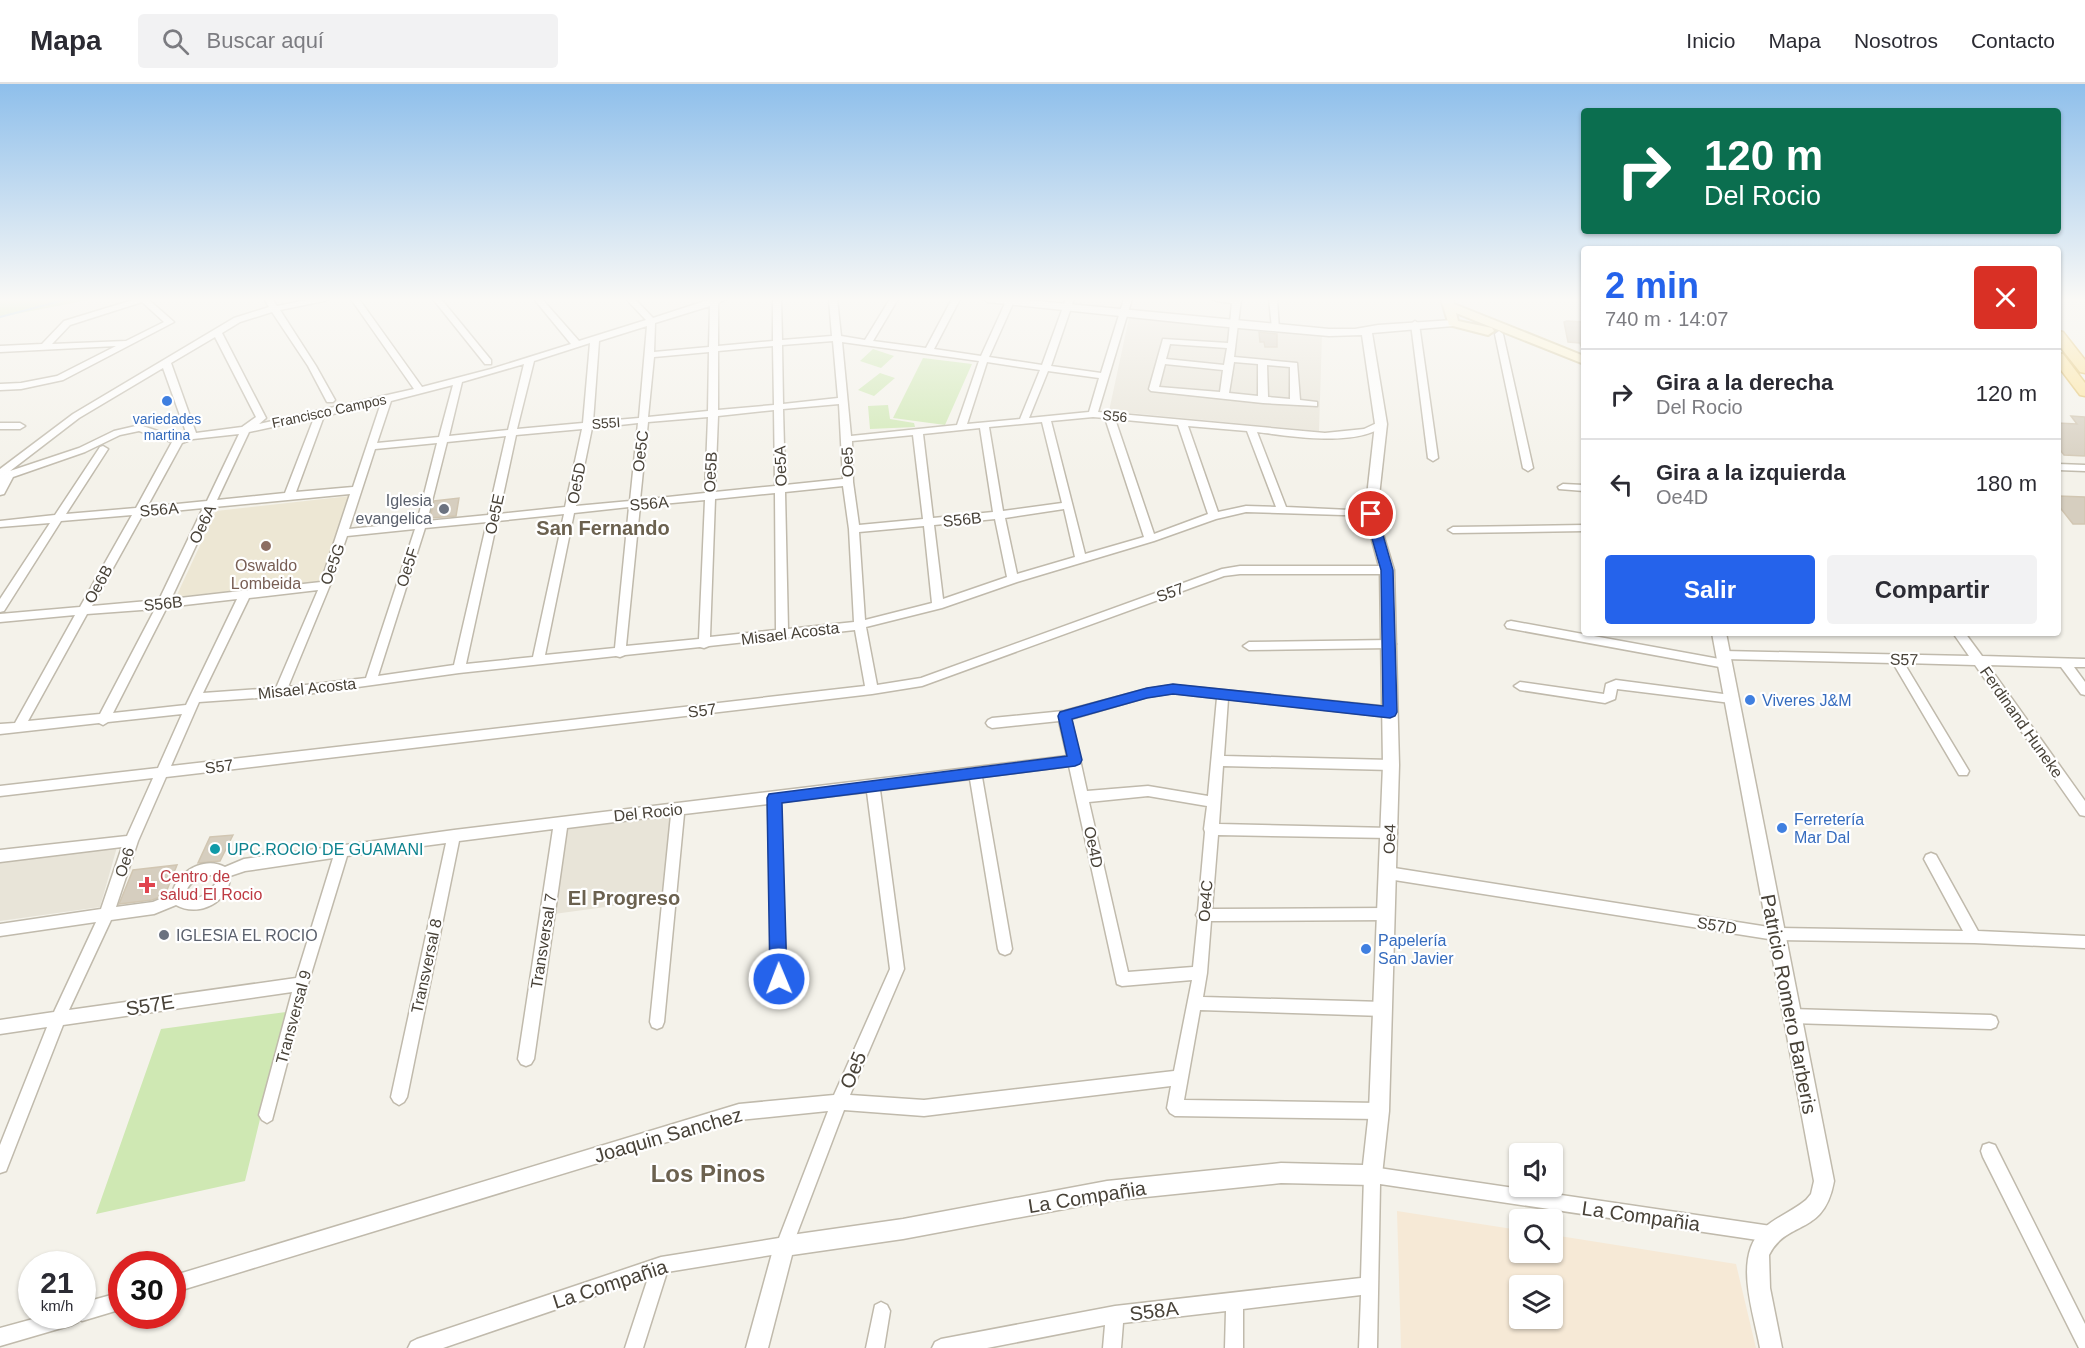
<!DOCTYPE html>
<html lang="es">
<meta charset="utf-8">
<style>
:root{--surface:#fff;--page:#f2f2f3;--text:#2b2b33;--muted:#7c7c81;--line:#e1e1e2;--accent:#2563eb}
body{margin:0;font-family:Helvetica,sans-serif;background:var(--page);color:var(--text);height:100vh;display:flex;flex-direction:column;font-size:22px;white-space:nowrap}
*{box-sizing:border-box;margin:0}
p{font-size:20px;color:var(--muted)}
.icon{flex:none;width:33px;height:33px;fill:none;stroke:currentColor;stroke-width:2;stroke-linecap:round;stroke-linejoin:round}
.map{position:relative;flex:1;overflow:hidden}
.sheet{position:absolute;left:1581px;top:162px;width:480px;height:390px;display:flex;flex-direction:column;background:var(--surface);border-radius:6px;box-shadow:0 2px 4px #0004}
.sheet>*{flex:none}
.banner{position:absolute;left:1581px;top:24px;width:480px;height:126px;border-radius:6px;box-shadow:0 2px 4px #0004;background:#0b6e4f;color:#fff;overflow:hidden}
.controls{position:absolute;left:1509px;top:1059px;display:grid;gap:12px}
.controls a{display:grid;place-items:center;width:54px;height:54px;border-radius:6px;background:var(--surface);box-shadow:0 2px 4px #0004;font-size:30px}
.speed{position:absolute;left:18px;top:1167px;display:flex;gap:12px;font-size:30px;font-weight:700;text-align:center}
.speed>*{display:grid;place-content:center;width:78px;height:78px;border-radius:50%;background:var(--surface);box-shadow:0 2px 4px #0004;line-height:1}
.speed small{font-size:15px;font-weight:400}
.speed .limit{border:9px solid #d22;background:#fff;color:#111}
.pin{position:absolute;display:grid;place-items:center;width:51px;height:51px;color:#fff;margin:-26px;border:3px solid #fff;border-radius:50%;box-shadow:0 2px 6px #0007}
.me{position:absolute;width:66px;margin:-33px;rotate:359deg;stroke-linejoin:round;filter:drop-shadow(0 0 4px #0008)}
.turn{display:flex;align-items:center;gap:21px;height:126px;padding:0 24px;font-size:27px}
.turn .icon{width:78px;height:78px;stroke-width:2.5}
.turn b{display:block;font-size:42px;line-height:51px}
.round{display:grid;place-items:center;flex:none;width:63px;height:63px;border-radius:6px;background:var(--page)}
.summary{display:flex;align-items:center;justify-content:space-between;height:102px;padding:0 24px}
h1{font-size:36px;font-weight:700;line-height:45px;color:var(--accent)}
.cta{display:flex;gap:12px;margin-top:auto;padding:12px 24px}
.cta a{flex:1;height:69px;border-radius:6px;background:var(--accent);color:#fff;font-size:24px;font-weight:700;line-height:69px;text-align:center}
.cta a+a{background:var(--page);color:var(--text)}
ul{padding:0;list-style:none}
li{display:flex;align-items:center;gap:18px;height:90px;padding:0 24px;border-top:2px solid var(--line)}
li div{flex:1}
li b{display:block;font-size:22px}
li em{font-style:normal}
header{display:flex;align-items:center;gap:36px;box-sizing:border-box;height:84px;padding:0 30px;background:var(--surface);border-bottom:2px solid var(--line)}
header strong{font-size:28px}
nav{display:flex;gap:33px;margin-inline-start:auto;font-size:21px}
.search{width:420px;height:54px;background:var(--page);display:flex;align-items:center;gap:15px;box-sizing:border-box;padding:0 21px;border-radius:6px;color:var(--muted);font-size:22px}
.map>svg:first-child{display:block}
</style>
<header>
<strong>Mapa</strong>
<div class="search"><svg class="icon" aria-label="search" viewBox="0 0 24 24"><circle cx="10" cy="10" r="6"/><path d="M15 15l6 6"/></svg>Buscar aquí</div>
<nav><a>Inicio</a><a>Mapa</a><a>Nosotros</a><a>Contacto</a></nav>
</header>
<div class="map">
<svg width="2085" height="1264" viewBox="0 0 2085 1264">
<rect width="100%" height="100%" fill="#f4f2ea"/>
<path fill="#e8e4d8" d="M1129,234L1322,251L1319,347L1109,327Z
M671,730L664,815L554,830L566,741Z
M117,763L100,823L0,837V779Z"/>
<path fill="#f6e9d6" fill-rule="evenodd" d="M1397,1127L1519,1146L1520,1168H1552L1553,1151L1736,1180L1756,1264H1401ZM1520,1202H1552V1234H1520Z"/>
<path fill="#ede7d4" d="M350,412L321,498L176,513L216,427Z"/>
<path fill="#cfe8b3" d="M0,215H94L0,233Z
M873,265L894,272L881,284L860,277Z
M923,274L972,280L945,341L893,334Z
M880,289L895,294L874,312L858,306Z
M888,321L890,335L914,339L915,343L870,345L868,322Z
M286,928L245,1097L96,1130L161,945Z"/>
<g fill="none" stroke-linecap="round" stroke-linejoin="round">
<path stroke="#a8d0f0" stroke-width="2" d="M0,233L68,215"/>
</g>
<path fill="#d6cebf" stroke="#d1c6b2" stroke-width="1.5" d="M1567,237L1584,238V262H1581L1580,259L1568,258L1564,238Z
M1259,248L1277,250V263H1265L1264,258H1260Z
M2071,332L2085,333V372L2064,371L2058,363V339L2077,340Z
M2058,412L2085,413V440H2073L2058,421Z
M459,414L456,432L430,434L434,417Z
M233,751L220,777L198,779L210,753Z
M177,781L165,811L152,816L119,820L133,786Z"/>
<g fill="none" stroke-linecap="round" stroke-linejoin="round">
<g stroke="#c0baac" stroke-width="3">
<path id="minor" d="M136,215H148L174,238L63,296L21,305L0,306V300L21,299L57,292L116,262L0,268V262L42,260L64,237ZM142,218L164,238L126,257L52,260L70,241Z
M264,215H272L277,222L312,215H328L324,217L280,226L316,282L335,316L333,318H327L308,282L272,228L240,238L222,249L266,334L259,340L414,305L351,215H359L422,303L491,285L571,260L534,215H542L579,257L646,236L626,215H635L653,234L711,215H726L718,219V262L773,257V215H781L782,256L832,252L829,215H837L841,252L865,256L890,215H898L873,257L926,264L952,215H960L934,265L981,272L1007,215H1015L989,273L1042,281L1066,215H1074L1051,282L1101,289L1124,215H1132L1098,328L1325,349L1364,345L1381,337L1386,340C1359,364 1291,352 1257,348L1286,423L1371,427L1375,428V432L1246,428L1216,435L1154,457L1017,498L942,524L866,543L877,601L921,594L1222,485L1240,482H1387L1392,486L1387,490H1240L1224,492L922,602L872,610L166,693L138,757L116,823L153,818L172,810C176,789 204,771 225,783L244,775L454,746L1067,672L1059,637L992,644L988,642L986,639L988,636L992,634L1064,627L1147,605L1173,601L1390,623L1394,625L1396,628L1394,631L1390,633L1228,615L1224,672L1391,676L1395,678L1397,681L1395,684L1391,686L1223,682L1219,740L1390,744L1395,745L1397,749L1395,753L1390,754L1218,751L1212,825L1387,824L1392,826L1394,830L1392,834L1387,836L1211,837L1207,889L1203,913L1383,918L1388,920L1390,925L1388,930L1383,932L1200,926L1184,1016L1379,1019L1384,1022L1387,1027L1384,1032L1379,1035L1175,1032L1170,1029L1167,1024L1171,1002L924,1032L844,1026L790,1168L667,1188L643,1264H625L648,1194L443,1264H408L411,1258L417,1255L661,1173L779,1154L828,1027L739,1036L172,1209V1192L739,1020L834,1011L890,885L867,708L780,718L786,895L784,900L779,902L774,900L772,895L768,720L684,730L664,938L662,943L657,945L652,943L650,938L671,731L567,744L534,975L531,980L526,982L521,980L518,975L553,745L459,757L407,1013L404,1018L399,1021L394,1018L391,1013L446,759L347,772L308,900L272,1036L267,1039L262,1036L259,1031L292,908L63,941L6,1087L0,1089V1061L47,943L0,950V936L54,928L96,838L0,852V840L101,825L122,763L0,778V766L127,752L153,694L0,712V702L158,684L182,630L108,638L103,641L99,639L0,650V640L15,639L75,531L0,538V530L80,523L132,431L61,437L4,527L0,528V515L50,439L0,443V437L55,431L100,363L103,362L108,365L66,430L136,424L172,358L139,347L120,351L85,368L13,393L4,410L0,411V385L73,330L234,234L269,223ZM710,222L709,263L654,268L655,239ZM647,242L639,334L593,338L599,257ZM215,253L256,333L242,343L196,349L171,279ZM833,257L838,314L783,320L782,261ZM842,258L979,277L957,341L851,352ZM590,259L583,339L517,345L534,277ZM773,262L774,321L718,326V267ZM709,268L708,327L648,333L654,273ZM987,278L1040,286L1020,335L967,340ZM524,280L508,346L449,352L462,298ZM163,284L187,351L178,354L140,341L114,347L79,364L10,387L79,334ZM1048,287L1099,294L1089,328L1029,334ZM453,301L439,353L377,359L391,317ZM381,319L353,403L296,408L324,332ZM839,320L843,395L785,401L783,325ZM774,326L775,402L715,408L718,332ZM708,333L705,409L640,416L648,338ZM1093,333L1105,334L1144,453L1085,470L1051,337ZM314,334L285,409L217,416L249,348ZM1115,335L1178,341L1208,430L1154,450ZM1042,338L1062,419L1003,427L989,343ZM638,339L630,417L576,422L592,344ZM1188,342L1247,347L1276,423L1246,422L1218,428ZM980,344L993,428L933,434L923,350ZM582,345L565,423L499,430L516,351ZM239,350L207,417L147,423L182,359L193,355ZM913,351L923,435L859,441L853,398L852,357ZM506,352L488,431L427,437L447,358ZM437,359L417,438L349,445L375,365ZM843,402L849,445L854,538L788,545L785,408ZM775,409L776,546L710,553L715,415ZM350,410L321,498L171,515L214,423ZM705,416L699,555L626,562L640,422ZM629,423L615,564L545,571L574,429ZM203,424L159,516L92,522L143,430ZM1064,425L1075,473L1017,490L1005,434ZM564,430L533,573L466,580L497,437ZM995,435L1007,493L943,515L934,441ZM487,438L454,581L378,592L425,444ZM924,442L932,519L865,536L859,448ZM415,445L366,594L288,603L330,501L347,452ZM318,506L276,604L203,609L249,514ZM237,515L186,621L113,629L167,523ZM155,525L100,630L28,637L87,530ZM855,546L865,602L171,682L199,618L300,611L459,589L616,572L620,573L625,571L700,563L704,564L709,562ZM1173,609L1217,614L1208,712L1148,702L1087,707L1071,635L1147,613ZM1069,682L1117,900L1122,902L1192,896L1174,987L924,1016L850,1011L904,885L880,706L970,695L998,865L1000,869L1005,871L1010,869L1012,865L982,693ZM1148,712L1207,722L1204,745L1205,748L1198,827L1196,831L1198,834L1193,883L1128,888L1089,718ZM333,774L296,894L69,926L111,836L154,830L176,821C198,834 230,818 230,792L245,787ZM211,791H216V799C208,809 197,820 185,812C187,798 199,793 211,791Z
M433,215H441L491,276V280H485Z
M1212,215H1241L1234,273L1297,279L1300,316L1317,318V322L1263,319L1151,307L1149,305L1163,255L1228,259L1232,219L1216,217ZM1170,260L1227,264L1224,281L1166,275ZM1234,278L1258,280V312L1229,309ZM1165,280L1223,286L1220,308L1159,303ZM1267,281L1290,283V315L1268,313Z
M1269,215H1277L1279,246L1272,244Z
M1415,237L1419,240L1438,374L1433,377L1428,374L1411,240Z
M1499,247L1503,250L1533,384L1528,387L1523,384L1495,250Z
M0,339H20L25,342L20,345H0Z
M2058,380L2085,381V387L2058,386Z
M1563,400L1584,401V407L1559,405L1558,403Z
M1584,441V447L1453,449L1448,446L1453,443Z
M1511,537L1725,576L1731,580L1725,584L1507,544L1505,541L1507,538Z
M1953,549H1965L1982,572L2085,575V583H2074L2085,598V611L2081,610L2061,583L1988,581L2085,717V732L2080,731L1975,581L1904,579L1969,687L1967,691H1959L1893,579L1723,575L1717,571L1723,567L1969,572Z
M1390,556L1396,560L1390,564L1249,566L1243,562L1249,558Z
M1616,596L1731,611L1737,615L1731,619L1617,605L1615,615L1605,619L1520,606L1514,602L1520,598L1604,610L1606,600Z
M1931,769L1936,771L1978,847L2085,852V864L1974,859L1775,856L1388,795L1383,793L1381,789L1383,785L1388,783L1775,844L1963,847L1924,775L1926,771Z
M1791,925L1991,931L1996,933L1998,938L1996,943L1991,945L1791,939L1786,937L1784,932L1786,927Z
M1989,1059L1995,1061L2085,1240V1264H2079L1983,1073L1981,1067L1983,1061Z
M1372,1083L1771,1142L1777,1144L1779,1150L1777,1156L1771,1158L1380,1100L1377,1264H1359L1361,1211L1243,1225V1264H1225L1226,1227L1123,1239L1121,1264H1103L1105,1241L987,1264H932L935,1258L941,1255L1115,1222L1361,1194L1364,1091L1366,1085Z
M122,1208V1225L82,1237L79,1235L78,1238L72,1241L0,1262V1244L44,1232H82V1219Z
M881,1218L887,1221L890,1227L884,1264H866L875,1221Z"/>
</g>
<g stroke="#c0baac" stroke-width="3">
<path id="tertiary" d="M983,215H1015L1329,245H1355L1378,241L1453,236L1458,239L1453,242L1372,249L1387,340L1377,430L1394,486L1399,681L1389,1027L1382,1091L1379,1098L1372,1101L1281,1099L1107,1117L903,1155L792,1171L768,1264H746L774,1162L777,1155L784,1152L903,1135L1107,1097L1281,1079L1363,1081L1369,1027L1383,681L1380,486L1365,430L1375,340L1362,251L1329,252L1206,241L988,218Z
M1712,549H1726L1834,1097C1824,1153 1787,1135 1769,1171L1770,1204L1782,1264H1760C1754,1229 1732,1172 1764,1144C1776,1133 1793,1127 1806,1116L1811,1110L1814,1097Z"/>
</g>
<g stroke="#d3c69a" stroke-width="4">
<path id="secondary" d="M1441,215H1453L1454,220L1584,272V280L1456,229L1458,237L1492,244L1494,247L1488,251L1449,241Z"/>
</g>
<g stroke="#e2c16a" stroke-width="3">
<path id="primary" d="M2058,247L2063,248L2085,276V289L2080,288L2058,260Z
M2058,269L2063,270L2085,299V312L2080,311L2058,282Z"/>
</g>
<use href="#minor" fill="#fff" fill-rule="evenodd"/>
<use href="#tertiary" fill="#fff" fill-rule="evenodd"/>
<use href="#secondary" fill="#fef3cb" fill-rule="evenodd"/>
<use href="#primary" fill="#fce39b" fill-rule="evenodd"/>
</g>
<linearGradient id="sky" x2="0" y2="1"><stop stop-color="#8ebfeb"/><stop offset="0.55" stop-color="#faf9f6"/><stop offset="1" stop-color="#faf9f6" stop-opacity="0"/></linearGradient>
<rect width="2085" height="392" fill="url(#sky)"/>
<path fill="#2563eb" stroke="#184099" stroke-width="1.5" d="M1371,427L1377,430L1393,486L1397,628L1395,632L1390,634L1173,610L1147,614L1072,635L1082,676L1080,680L1075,682L782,719L787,895L784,901L779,903L773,901L770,895L767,714L769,710L1067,672L1058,632L1060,628L1147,604L1173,600L1383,622L1381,486L1365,430Z"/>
<g fill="#3f7fe0" stroke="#fff" stroke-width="2">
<circle cx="167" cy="317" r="6"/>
<circle cx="1750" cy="616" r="6"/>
<circle cx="1782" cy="744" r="6"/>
<circle cx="1366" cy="865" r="6"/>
</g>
<g fill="#6b7280" stroke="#fff" stroke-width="2">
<circle cx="444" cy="425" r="6"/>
<circle cx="164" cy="851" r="6"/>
</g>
<circle fill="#8d6e63" stroke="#fff" stroke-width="2" cx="266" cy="462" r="6"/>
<circle fill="#0f9aa8" stroke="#fff" stroke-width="2" cx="215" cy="765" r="6"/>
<path fill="#e0444e" stroke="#fff" stroke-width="2" d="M144 792h6v6h6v6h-6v6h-6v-6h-6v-6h6z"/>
<g text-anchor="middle" stroke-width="4.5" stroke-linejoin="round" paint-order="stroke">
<g font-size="14" fill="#484238" stroke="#fff">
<text transform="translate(329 327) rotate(-12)" y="5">Francisco Campos</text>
<text transform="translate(1115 332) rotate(6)" y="5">S56</text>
<text transform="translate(606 339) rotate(-4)" y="5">S55I</text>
</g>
<g font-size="14" fill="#366cbe" stroke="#fff">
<text x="167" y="340">variedades<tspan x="167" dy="16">martina</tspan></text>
</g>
<g font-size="16" fill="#484238" stroke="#fff">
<text transform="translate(640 367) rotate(-83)" y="6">Oe5C</text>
<text transform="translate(847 378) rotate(-92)" y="6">Oe5</text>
<text transform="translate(780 382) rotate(-92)" y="6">Oe5A</text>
<text transform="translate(710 388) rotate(-87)" y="6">Oe5B</text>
<text transform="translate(576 399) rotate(-79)" y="6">Oe5D</text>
<text transform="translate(649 419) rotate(-5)" y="6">S56A</text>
<text transform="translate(159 425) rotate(-5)" y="6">S56A</text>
<text transform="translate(494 430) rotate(-78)" y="6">Oe5E</text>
<text transform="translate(962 435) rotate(-6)" y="6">S56B</text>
<text transform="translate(202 440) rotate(-64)" y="6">Oe6A</text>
<text transform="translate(332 480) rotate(-70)" y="6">Oe5G</text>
<text transform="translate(407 483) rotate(-72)" y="6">Oe5F</text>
<text transform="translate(98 500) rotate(-61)" y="6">Oe6B</text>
<text transform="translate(1170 508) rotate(-20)" y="6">S57</text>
<text transform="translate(163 519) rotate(-6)" y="6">S56B</text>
<text transform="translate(790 549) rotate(-7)" y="6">Misael Acosta</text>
<text transform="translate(1904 575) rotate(1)" y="6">S57</text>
<text transform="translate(307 604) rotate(-6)" y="6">Misael Acosta</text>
<text transform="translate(702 626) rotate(-7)" y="6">S57</text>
<text transform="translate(2022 638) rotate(55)" y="6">Ferdinand Huneke</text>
<text transform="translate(219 682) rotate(-7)" y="6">S57</text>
<text transform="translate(648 728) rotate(-6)" y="6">Del Rocio</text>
<text transform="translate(1389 755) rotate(-88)" y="6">Oe4</text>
<text transform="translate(1094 763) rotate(78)" y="6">Oe4D</text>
<text transform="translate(124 778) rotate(-72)" y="6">Oe6</text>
<text transform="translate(1205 817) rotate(-86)" y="6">Oe4C</text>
<text transform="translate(1717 841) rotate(9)" y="6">S57D</text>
<text transform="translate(543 857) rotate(-81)" y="6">Transversal 7</text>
<text transform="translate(426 882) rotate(-78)" y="6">Transversal 8</text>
<text transform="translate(293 933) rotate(-75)" y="6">Transversal 9</text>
</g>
<g font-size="16" fill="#5b616d" stroke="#fff" text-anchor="end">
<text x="432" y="422">Iglesia<tspan x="432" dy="18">evangelica</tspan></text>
<text x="176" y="857" text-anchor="start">IGLESIA EL ROCIO</text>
</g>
<g font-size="16" fill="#785e54" stroke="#fff">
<text x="266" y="487">Oswaldo<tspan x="266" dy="18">Lombeida</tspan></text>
</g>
<g font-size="16" fill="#366cbe" stroke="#fff" text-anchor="start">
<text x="1762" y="622">Viveres J&amp;M</text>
<text x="1794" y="741">Ferretería<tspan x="1794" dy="18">Mar Dal</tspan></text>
<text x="1378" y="862">Papelería<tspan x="1378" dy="18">San Javier</tspan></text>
</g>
<g font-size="16" fill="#0d838f" stroke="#fff" text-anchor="start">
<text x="227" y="771">UPC.ROCIO DE GUAMANI</text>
</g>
<g font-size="16" fill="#be3a42" stroke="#fff" text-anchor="start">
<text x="160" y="798">Centro de<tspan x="160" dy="18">salud El Rocio</tspan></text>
</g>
<g font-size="20" font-weight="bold" fill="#6b614f" stroke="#fff">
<text x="603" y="451">San Fernando</text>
<text x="624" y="821">El Progreso</text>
</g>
<g font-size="20" fill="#484238" stroke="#fff">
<text transform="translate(1789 920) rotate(79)" y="7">Patricio Romero Barberis</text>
<text transform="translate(150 921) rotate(-9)" y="7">S57E</text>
<text transform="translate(853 986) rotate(-67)" y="7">Oe5</text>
<text transform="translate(668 1051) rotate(-16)" y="7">Joaquin Sanchez</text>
<text transform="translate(1087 1113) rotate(-9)" y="7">La Compañia</text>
<text transform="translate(1641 1132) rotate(8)" y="7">La Compañia</text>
<text transform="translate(610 1200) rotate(-18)" y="7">La Compañia</text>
<text transform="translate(1154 1227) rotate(-7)" y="7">S58A</text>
</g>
<g font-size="24" font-weight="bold" fill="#6b614f" stroke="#fff">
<text x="708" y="1098">Los Pinos</text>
</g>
</g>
</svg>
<div class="controls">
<a><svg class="icon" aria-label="sound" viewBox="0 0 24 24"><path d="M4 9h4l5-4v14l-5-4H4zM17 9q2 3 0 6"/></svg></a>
<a><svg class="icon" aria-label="search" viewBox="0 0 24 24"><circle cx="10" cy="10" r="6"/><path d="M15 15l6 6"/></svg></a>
<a><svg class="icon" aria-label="layers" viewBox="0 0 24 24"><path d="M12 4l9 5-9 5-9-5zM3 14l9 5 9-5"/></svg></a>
</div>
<div class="speed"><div>21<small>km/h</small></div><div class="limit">30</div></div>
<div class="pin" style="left:1371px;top:430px;background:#d93025"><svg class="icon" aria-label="arrive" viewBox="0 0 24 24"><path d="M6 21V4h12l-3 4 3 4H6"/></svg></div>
<svg class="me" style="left:779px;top:895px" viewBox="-20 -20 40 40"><circle r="17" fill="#2563eb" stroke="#fff" stroke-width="3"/><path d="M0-11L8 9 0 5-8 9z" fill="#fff"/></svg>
<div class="banner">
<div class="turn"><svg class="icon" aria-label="right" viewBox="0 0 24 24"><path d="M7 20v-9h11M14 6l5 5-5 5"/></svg><div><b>120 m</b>Del Rocio</div></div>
</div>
<section class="sheet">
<div class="summary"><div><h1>2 min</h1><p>740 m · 14:07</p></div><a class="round" style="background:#d93025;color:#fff"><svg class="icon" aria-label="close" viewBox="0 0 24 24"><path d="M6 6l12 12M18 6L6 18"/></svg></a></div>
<ul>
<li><svg class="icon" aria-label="right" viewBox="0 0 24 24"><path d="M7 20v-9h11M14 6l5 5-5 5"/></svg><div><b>Gira a la derecha</b><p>Del Rocio</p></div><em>120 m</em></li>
<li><svg class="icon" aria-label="left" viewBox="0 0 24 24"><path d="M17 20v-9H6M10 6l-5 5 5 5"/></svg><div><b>Gira a la izquierda</b><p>Oe4D</p></div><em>180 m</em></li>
</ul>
<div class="cta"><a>Salir</a><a>Compartir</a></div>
</section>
</div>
